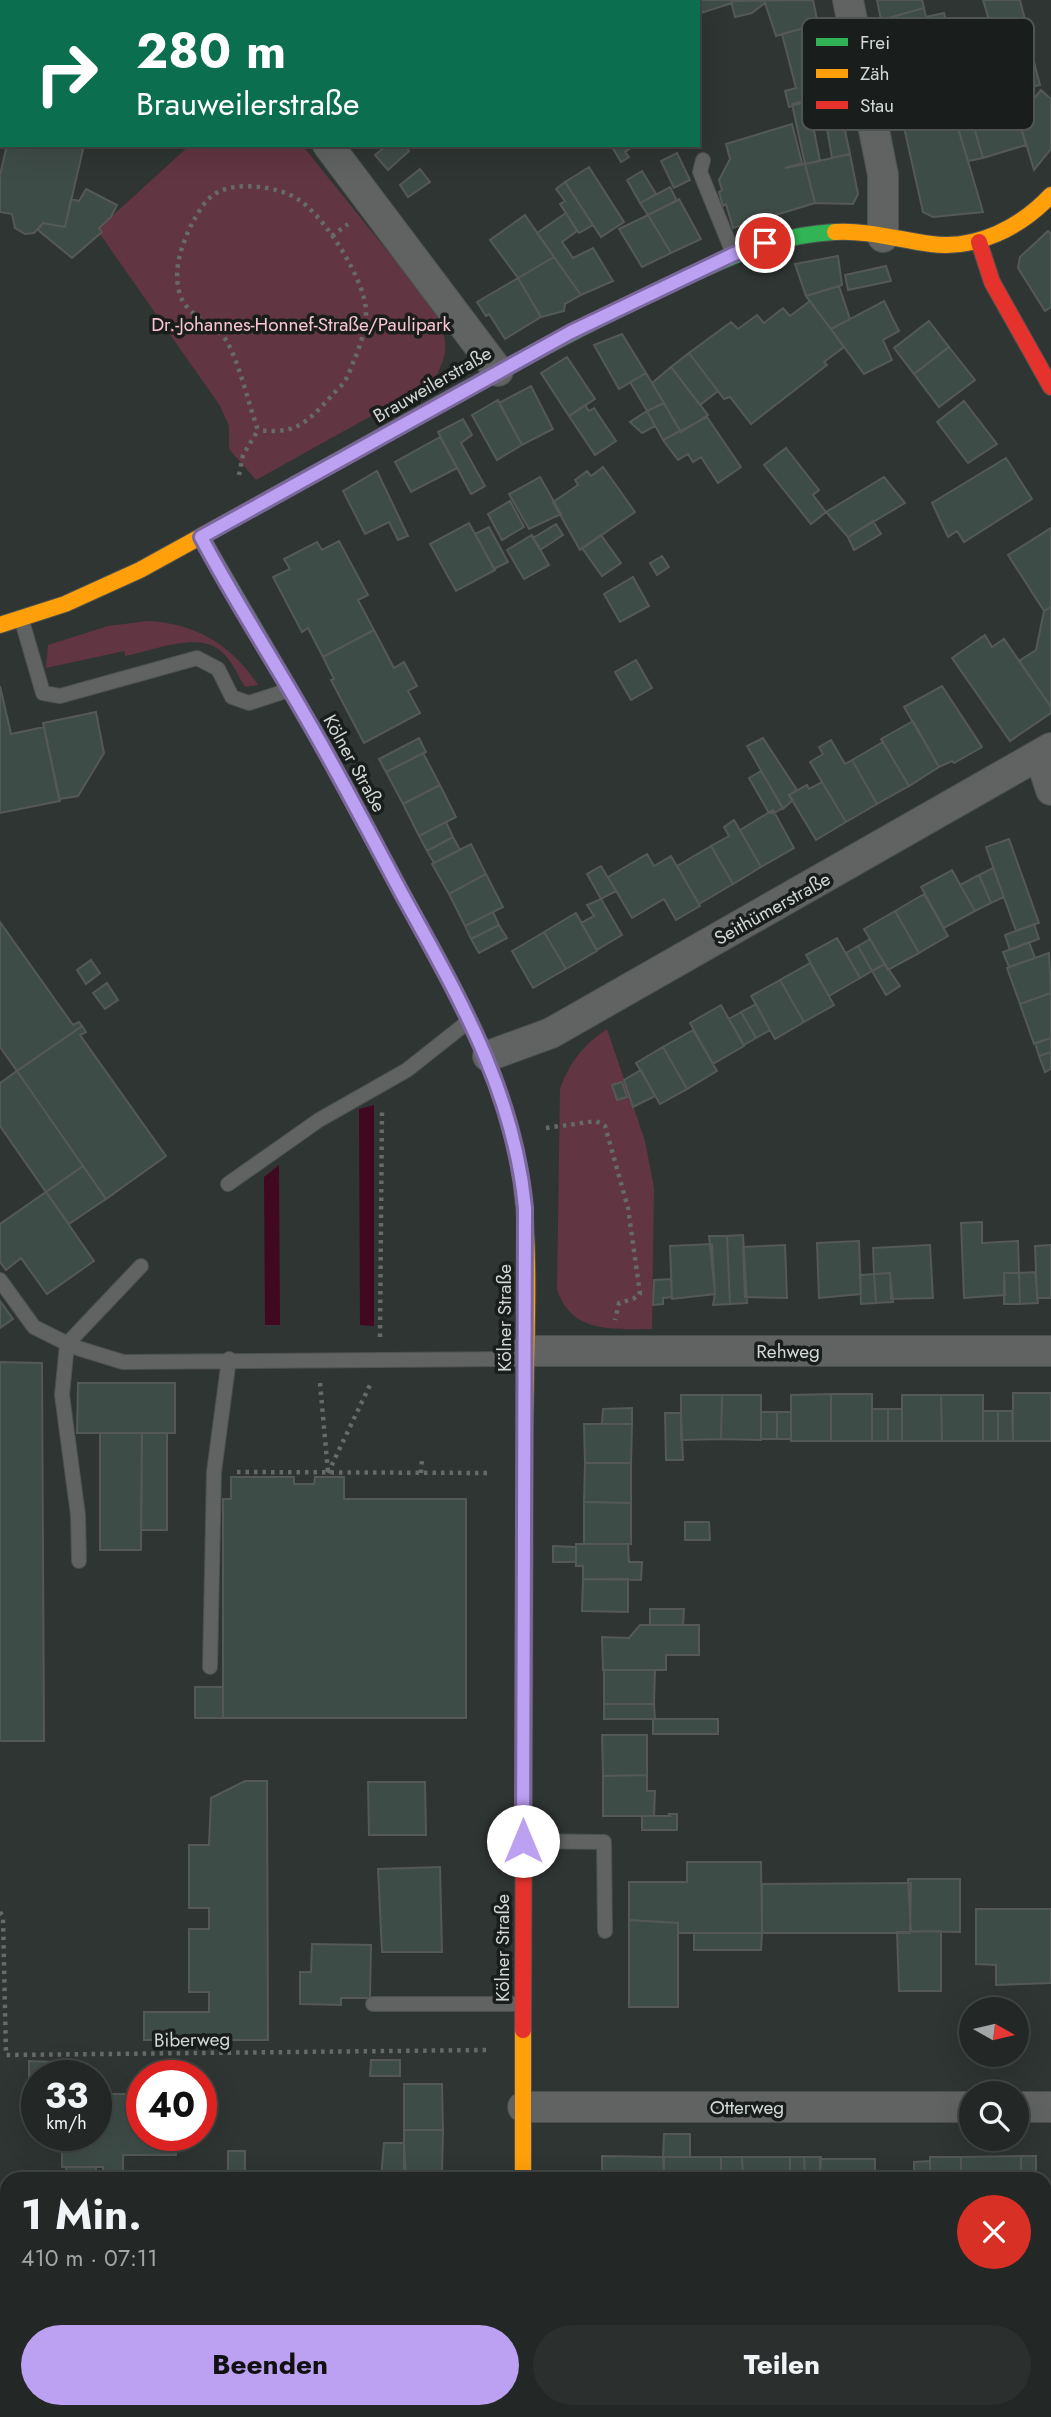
<!DOCTYPE html>
<html lang="de">
<meta charset="utf-8">
<style>
:root{--surface:#232826;--page:#2b302e;--text:#f1f3f6;--muted:#a3a6a7;--line:#404443;--accent:#bca0f2}
body{margin:0;font-family:Jost,sans-serif;background:var(--page);color:var(--text);height:100vh;display:flex;flex-direction:column;font-size:26px;white-space:nowrap}
*{box-sizing:border-box;margin:0}
p{font-size:23px;color:var(--muted)}
.icon{flex:none;width:38px;height:38px;fill:none;stroke:currentColor;stroke-width:2;stroke-linecap:round;stroke-linejoin:round}
.map{position:relative;flex:1;overflow:hidden}
.sheet{position:absolute;left:0px;top:2172px;width:1052px;height:247px;display:flex;flex-direction:column;background:var(--surface);border-radius:21px 21px 0 0;box-shadow:0 7px 28px #0002,0 0 0 2px var(--line)}
.sheet>*{flex:none}
.banner{position:absolute;left:0px;top:0px;width:700px;height:147px;box-shadow:0 7px 28px #0002,0 0 0 2px var(--line);background:#0b6e4f;color:#fff;overflow:hidden}
.needle{width:46px;rotate:98deg}
.tools{position:absolute;left:959px;top:1997px;display:grid;gap:14px}
.tools a{display:grid;place-items:center;width:70px;height:70px;border-radius:50%;background:var(--surface);box-shadow:0 7px 28px #0002,0 0 0 2px var(--line);font-size:35px}
.speed{position:absolute;left:21px;top:2060px;display:flex;gap:14px;font-size:35px;font-weight:700;text-align:center}
.speed>*{display:grid;place-content:center;width:91px;height:91px;border-radius:50%;background:var(--surface);box-shadow:0 7px 28px #0002,0 0 0 2px var(--line);line-height:1}
.speed small{font-size:18px;font-weight:400}
.speed .limit{border:10px solid #d22;background:#fff;color:#111}
.pin{position:absolute;display:grid;place-items:center;width:60px;height:60px;color:#fff;margin:-30px;border:4px solid #fff;border-radius:50%;box-shadow:0 2px 7px #0007}
.me{position:absolute;width:77px;margin:-38px;rotate:0deg;stroke-linejoin:round;filter:drop-shadow(0 0 5px #0008)}
.turn{display:flex;align-items:center;gap:24px;height:147px;padding:0 21px;font-size:32px}
.turn .icon{width:91px;height:91px;stroke-width:2.5}
.turn b{display:block;font-size:49px;line-height:60px}
.round{display:grid;place-items:center;flex:none;width:74px;height:74px;border-radius:37px;background:var(--page)}
.headline{display:flex;align-items:center;justify-content:space-between;height:119px;padding:0 21px}
h1{font-size:42px;font-weight:700;line-height:52px}
.cta{display:flex;gap:14px;margin-top:auto;padding:14px 21px}
.cta a{flex:1;height:80px;border-radius:42px;background:var(--accent);color:#111;font-size:28px;font-weight:700;line-height:80px;text-align:center}
.cta a+a{background:var(--page);color:var(--text)}
.map>svg:first-child{display:block}
</style>
<div class="map">
<svg width="1051" height="2417" viewBox="0 0 1051 2417">
<rect width="100%" height="100%" fill="#2f3532"/>
<path fill="#623542" d="M190,145H302L435,310C448,343 450,349 434,381L256,480L229,449V426L220,406L100,234L102,232L99,228Z
M148,621C195,623 233,646 258,685L245,687C238,676 233,663 224,654C202,629 153,651 125,656L124,651L46,668L48,645L108,626Z
M607,1029L645,1141L654,1188L652,1329C614,1329 571,1334 557,1289L560,1089C570,1062 583,1045 607,1029Z"/>
<path fill="#40091f" d="M374,1105V1326L360,1325L359,1109Z
M279,1165L280,1325H265L264,1177Z"/>
<path fill="#3e4c47" stroke="#545957" stroke-width="2" d="M672,0H731L732,3L698,14V2Z
M813,0L818,24L776,36L765,3L752,13L735,17L731,1Z
M877,0H922L924,8L881,20Z
M983,0H1020L1028,32L995,40Z
M924,8L930,36L887,47L881,20Z
M944,13L949,31L930,36L926,17Z
M818,24L836,92L789,107L785,91L796,88L782,34Z
M1031,46L1035,66L1005,73L999,54Z
M1035,66L1040,85L1010,91L1005,73Z
M944,83L968,161L983,212L933,217L923,212L897,96Z
M1041,90L1051,99V149L1034,170L1018,117Z
M984,98L990,113L1014,106L1026,145L983,158L967,103Z
M808,100L820,161L805,164L792,104Z
M842,116L850,154L832,158L826,122Z
M792,124L802,163L785,168L805,164L815,203L733,228L726,204L723,206L719,192L722,190L719,180L730,159L726,144Z
M973,124L983,158L968,161L958,128Z
M7,145H84L65,227L43,223L34,233L25,234L15,228L12,214L0,212V175Z
M387,145H405L409,151L388,170L375,155Z
M611,145H635L625,152L629,157L621,162Z
M677,153L690,180L674,188L661,161Z
M850,154L858,194L853,204L815,203L805,164Z
M589,167L624,222L601,237L565,182Z
M420,169L430,182L408,197L400,185Z
M642,171L656,194L640,203L627,180Z
M565,182L593,225L579,233L560,204L565,201L556,189Z
M670,187L677,201L648,215L640,203Z
M86,189L117,205L111,217L99,228L102,232L72,258L38,230L43,223L65,227L71,199L79,201Z
M679,199L701,239L671,253L648,215Z
M566,213L577,231L562,242L573,258L593,248L613,281L581,295L537,233Z
M525,215L554,257L518,278L490,240Z
M648,215L671,253L642,267L619,229Z
M1048,231L1051,234V307L1045,311L1018,268L1020,257Z
M838,256L842,285L806,296L795,264Z
M554,257L581,295L565,304L564,311L541,317L518,278Z
M886,266L891,281L848,290L845,275Z
M518,278L541,317L505,339L489,314L486,316L477,302Z
M839,286L850,319L831,329L806,296Z
M810,301L844,347L824,362L827,365L751,424L730,397L724,399L689,353L731,322L738,329L757,315L764,323L783,308L790,316Z
M884,301L899,331L883,340L892,360L864,374L831,329Z
M929,321L949,347L914,374L894,348Z
M622,334L646,373L619,389L594,345Z
M949,347L975,380L939,407L914,374Z
M689,353L718,391L700,405L671,367Z
M567,357L595,399L569,416L541,373Z
M671,367L708,415L681,432L652,383Z
M646,373L664,403L647,411L630,382Z
M531,386L553,429L522,445L499,403Z
M498,400L522,445L497,460L472,415Z
M964,401L997,444L968,463L937,422Z
M664,403L680,431L663,440L647,411Z
M585,405L589,411L594,408L616,441L595,455L569,416Z
M647,411L655,426L642,433L630,422Z
M707,417L741,467L718,483L701,457L693,462L688,454L678,460L663,440Z
M463,419L472,435L461,443L485,486L471,494L438,432Z
M440,437L457,468L411,492L395,462Z
M786,448L819,490L813,495L826,512L811,524L764,465Z
M1006,458L1032,499L964,542L957,531L948,537L932,503Z
M603,467L635,512L580,550L553,502L578,485L575,480L587,471L591,476Z
M377,471L408,536L398,540L389,522L365,534L343,491Z
M540,477L561,514L529,529L509,494Z
M884,477L905,503L848,537L826,512Z
M510,501L524,527L502,540L488,514Z
M873,521L881,534L854,550L848,537Z
M469,523L495,570L456,591L430,544Z
M556,524L563,535L540,550L533,538Z
M489,527L508,562L494,569L475,534Z
M1051,528V607L1044,611L1008,555Z
M532,535L549,565L524,579L507,550Z
M601,535L621,563L602,576L582,548Z
M339,541L368,595L358,600L374,630L323,657L308,628L302,632L273,577L290,569L284,559L317,542L322,550Z
M662,556L669,567L657,575L650,563Z
M633,577L649,606L620,622L604,594Z
M1051,607V707L1019,661L1036,650L1044,611Z
M374,630L394,668L404,662L417,686L408,691L420,713L364,743L331,680L334,679L323,657Z
M985,635L992,647L1004,639L1051,707V713L1010,741L952,658Z
M636,660L652,688L631,700L615,672Z
M0,686L11,734L44,727L60,801L0,813Z
M942,686L982,747L954,763L952,761L939,767L904,707Z
M96,712L104,753L78,796L59,799L43,723Z
M913,721L939,767L909,786L881,739Z
M419,738L426,752L386,772L379,759Z
M763,738L797,790L789,795L793,800L783,809L747,746Z
M831,740L845,764L852,760L877,804L846,822L810,762L823,754L819,747Z
M883,742L909,786L877,804L852,760Z
M423,753L440,785L403,804L386,772Z
M761,771L783,808L774,813H769L749,778Z
M822,782L846,822L816,840L789,795L807,785L809,789Z
M440,785L456,817L419,836L403,804Z
M773,810L794,848L761,867L740,830Z
M734,820L761,867L733,884L711,846L729,836L724,827Z
M446,822L453,837L427,851L419,836Z
M453,837L460,850L434,863L427,851Z
M1009,839L1039,923L1016,931L986,847Z
M471,844L486,874L449,894L432,864Z
M711,846L733,884L699,904L677,866Z
M647,854L654,866L671,856L700,906L676,920L664,899L632,918L608,877Z
M601,866L616,891L601,899L587,874Z
M993,868L1004,897L991,903L979,875Z
M952,870L975,911L944,928L921,887Z
M486,874L503,907L465,926L449,894Z
M979,875L991,903L975,911L960,885Z
M924,894L948,936L919,953L895,911Z
M601,899L622,935L597,950L581,923L594,916L587,905Z
M895,911L919,953L888,970L864,929Z
M493,912L499,925L471,939L465,926Z
M576,913L597,951L566,969L544,932Z
M0,922L73,1025L79,1022L82,1026L17,1071L0,1047Z
M1034,924L1039,939L1010,950L1005,935Z
M499,925L507,938L479,953L471,939Z
M544,932L566,969L533,988L512,951Z
M837,938L860,978L829,996L806,955Z
M870,939L885,964L872,971L858,946Z
M1029,942L1035,958L1009,967L1003,952Z
M858,946L872,971L860,978L846,953Z
M1049,953L1051,993L1020,1004L1007,968Z
M91,960L100,973L86,984L77,970Z
M810,963L834,1005L804,1022L780,980Z
M885,964L900,986L886,995L872,971Z
M780,980L804,1022L775,1039L751,996Z
M107,983L118,1000L105,1009L93,993Z
M1051,993V1038L1034,1044L1020,1004Z
M756,1004L770,1030L756,1038L741,1012Z
M721,1005L744,1046L713,1064L690,1023Z
M741,1012L756,1038L744,1045L729,1019Z
M82,1026L86,1032L80,1035L166,1156L106,1199L17,1071Z
M693,1030L717,1071L687,1089L663,1047Z
M1051,1038V1052L1039,1056L1035,1043Z
M663,1047L687,1089L660,1104L636,1063Z
M1051,1052V1069L1045,1072L1039,1056Z
M641,1070L655,1096L633,1107L624,1080Z
M17,1071L83,1166L46,1192L0,1126V1083Z
M622,1082L627,1097L617,1100L612,1085Z
M83,1166L106,1199L69,1224L46,1192Z
M46,1192L94,1261L47,1294L21,1258L6,1270L0,1262V1224Z
M982,1222V1243L1018,1241L1019,1273H1004L1005,1295L964,1298L961,1223Z
M743,1235L747,1303L730,1304L727,1236Z
M709,1236H727L730,1304L713,1305L715,1294Z
M859,1241L861,1294L819,1298L817,1243Z
M712,1244L715,1294L672,1299L670,1246Z
M785,1245L787,1298L745,1297L743,1247Z
M930,1245L933,1298L891,1299L890,1273L874,1274L873,1248Z
M1051,1245V1298H1037L1035,1246Z
M1035,1272L1038,1303L1020,1304L1019,1273Z
M890,1273L893,1302L876,1303L874,1274Z
M1004,1273H1019L1020,1304H1004Z
M874,1274L876,1303L861,1304L860,1275Z
M671,1279L672,1297L663,1298V1304L653,1305L654,1280Z
M0,1301L13,1319L0,1328Z
M0,1362L42,1363L44,1741H0Z
M78,1383H175V1433H77Z
M1013,1393H1051V1441H1013Z
M831,1394H872V1441H831Z
M831,1394V1441H791V1395Z
M681,1395H722L721,1439L681,1440Z
M722,1395H761V1440L721,1439Z
M902,1395H941L942,1441H902Z
M941,1395H983V1441H942Z
M632,1408V1424H602L603,1409Z
M872,1409H888V1441H872Z
M888,1409H902V1441H888Z
M983,1411H998V1441H983Z
M998,1411H1012L1013,1441H998Z
M761,1412H777V1439H761Z
M777,1412H791V1439H777Z
M665,1413H681L683,1460H666Z
M584,1424H632L631,1463H585Z
M100,1433H142L141,1550H100Z
M142,1433H167V1530H141Z
M585,1463H631V1503L584,1502Z
M231,1477H294V1484H314L315,1477H344V1499H466V1718H223V1499H231Z
M584,1502L631,1503V1544H584Z
M685,1522H709L710,1540H685Z
M576,1544H628L629,1562H642L641,1580L583,1579V1566H576Z
M553,1546L576,1547V1562H553Z
M583,1579H628V1612L582,1611Z
M650,1609H684L683,1625H650Z
M640,1625H699V1655H666V1670H603L602,1637L629,1638Z
M604,1670H655L654,1704H604Z
M195,1687H223V1718H195Z
M604,1704H654L655,1719H604Z
M653,1719H718V1734H653Z
M602,1735H647V1775L603,1776Z
M647,1775V1791H655L654,1816H603V1776Z
M245,1781H267L268,2040H144V2012H209V1992H189V1929H209V1908H189V1845H209L211,1798Z
M368,1782H425L426,1835H369Z
M669,1814H677V1830H642V1816H670Z
M687,1862H761L762,1933H678V1923L629,1920V1882H687Z
M440,1867L442,1952H382L378,1869Z
M908,1879H960V1932L911,1931Z
M911,1883L910,1933H762V1884Z
M976,1909H1051V1983L996,1985V1965L976,1964Z
M629,1920L678,1923V2007H629Z
M941,1931V1991H899L897,1932Z
M694,1933H762L761,1950H694Z
M312,1944L371,1945L370,1998H341V2005L300,2004V1972H311Z
M371,2060H400V2076H370Z
M29,2061L56,2062V2076H37V2091H29Z
M404,2084H442L443,2130H404Z
M102,2086V2094H142V2135H176V2155H123V2179H103V2167H62V2135H96V2087Z
M404,2130H443L442,2173H404Z
M664,2134H690V2157H663Z
M384,2143H404L406,2178H381Z
M228,2151H245V2171H228Z
M602,2156L664,2157V2179H602Z
M1021,2156H1036V2179H1021Z
M1021,2156V2179H961V2157Z
M663,2157H721V2179H664Z
M721,2157H742L743,2179H721Z
M742,2157H790V2179H743Z
M790,2157H804L805,2179H790Z
M804,2157H821L820,2179H805Z
M930,2157H961V2179H930Z
M820,2159H875V2179H820Z
M930,2161V2179H914V2162Z
M66,2167H96V2179H66Z
M316,2175L364,2176V2179H316Z
M0,2352H7V2391L0,2392Z
M0,2400H7L9,2417H0Z
M9,2412H47V2417H9Z
M47,2412H87V2417H47Z
M120,2412H168V2417H120Z
M168,2412H199V2417H168Z
M199,2412H237V2417H199Z
M397,2412H441V2417H397Z
M710,2413V2417H648V2414Z"/>
<g fill="none" stroke-linecap="round" stroke-linejoin="round">
<g stroke="#4c514f" stroke-width="16">
<path id="lane" d="M703,160L700,172L733,253
M22,621L43,693L60,696L197,658L218,669L232,697L249,703L289,690
M228,1184L319,1120L407,1070L469,1021
M0,1280L34,1327L74,1347L123,1362L523,1359
M79,1561L78,1515L62,1395L67,1344L141,1266
M210,1667L214,1472L229,1359
M524,1841L604,1842L605,1931
M373,2004H521"/>
</g>
<g stroke="#4c514f" stroke-width="32">
<path id="street" d="M848,0L883,175V237
M315,2L316,0
M328,145L498,371
M1040,756L1051,790
M488,1056L551,1033L1051,748
M525,1351H1051
M523,2107H971
M1017,2107H1051"/>
</g>
<g stroke="#4c514f" stroke-width="18">
<path id="fast" d="M296,484C412,420 527,353 646,296C708,267 766,235 835,232
M201,537L321,743L390,871"/>
</g>
<g stroke="#4c514f" stroke-width="18">
<path id="slow" d="M835,232C868,230 899,240 931,244C977,250 1021,227 1051,195
M0,625L65,604L140,570L296,484
M390,871C440,965 501,1060 519,1167C533,1248 525,1350 525,1433
M523,2179V2030"/>
</g>
<g stroke="#4c514f" stroke-width="18">
<path id="jam" d="M979,242L992,282L1051,387
M523,2030L525,1433
M524,2412V2417"/>
</g>
<path stroke="#666a68" stroke-width="4.5" stroke-dasharray="3.5 5" stroke-linecap="butt" d="M58,2L59,0
M0,55L2,53
M332,236L348,224
M239,475L243,455L258,430C249,406 239,361 226,340C213,321 185,317 179,291C173,267 183,240 194,220C199,211 205,201 213,195C234,180 279,186 299,200C325,217 366,281 366,312C366,327 361,344 355,358C351,367 348,379 341,386C311,416 303,436 258,430
M546,1128L596,1121L605,1126L628,1208L640,1294L633,1299L619,1303L615,1320
M380,1337L382,1111
M320,1383L328,1472
M237,1472L491,1473
M328,1473L371,1383
M421,1473L422,1458
M0,1912L3,1917L6,2055L487,2050"/>
<use href="#lane" stroke="#606362" stroke-width="14"/>
<use href="#street" stroke="#606362" stroke-width="30"/>
<use href="#fast" stroke="#30b455" stroke-width="16"/>
<use href="#slow" stroke="#ff9f0a" stroke-width="16"/>
<use href="#jam" stroke="#e5322d" stroke-width="16"/>
</g>
<g fill="none" stroke-linecap="round" stroke-linejoin="round">
<g stroke="#7a689d" stroke-width="18">
<path id="route" d="M523,1841L525,1208C514,1090 458,996 402,894C371,836 341,778 308,721C273,659 234,600 201,537L571,332L734,254L765,243"/>
</g>
<use href="#route" stroke="#bca0f2" stroke-width="12"/>
</g>
<g text-anchor="middle" stroke-width="7" stroke-linejoin="round" paint-order="stroke">
<g font-size="19" fill="#f8c6d1" stroke="#191d1b">
<text x="301" y="331">Dr.-Johannes-Honnef-Straße/Paulipark</text>
</g>
<g font-size="19" fill="#d2d8d5" stroke="#191d1b">
<text transform="translate(432 384) rotate(-30)" y="7">Brauweilerstraße</text>
<text transform="translate(355 763) rotate(61)" y="7">Kölner Straße</text>
<text transform="translate(772 908) rotate(-29)" y="7">Seithümerstraße</text>
<text transform="translate(504 1318) rotate(-90)" y="7">Kölner Straße</text>
<text x="788" y="1358">Rehweg</text>
<text transform="translate(502 1948) rotate(-90)" y="7">Kölner Straße</text>
<text transform="translate(192 2039) rotate(-1)" y="7">Biberweg</text>
<text x="747" y="2114">Otterweg</text>
</g>
</g>
<rect x="802" y="18" width="232" height="112" rx="10" fill="#191d1b" stroke="#505553" stroke-width="2"/>
<rect x="816" y="38" width="32" height="8" fill="#30b455"/>
<rect x="816" y="69" width="32" height="9" fill="#ff9f0a"/>
<rect x="816" y="101" width="32" height="8" fill="#e5322d"/>
<g font-size="19" fill="#d2d8d5">
<text x="860" y="49">Frei</text>
<text x="860" y="80">Zäh</text>
<text x="860" y="112">Stau</text>
</g>
</svg>
<div class="tools">
<a><svg class="needle" viewBox="-14 -14 28 28"><path d="M0-13l5 13h-10z" fill="#e53935"/><path d="M0 13l5-13h-10z" fill="#a3a6a7"/></svg></a>
<a><svg class="icon" aria-label="search" viewBox="0 0 24 24"><circle cx="10" cy="10" r="6"/><path d="M15 15l6 6"/></svg></a>
</div>
<div class="speed"><div>33<small>km/h</small></div><div class="limit">40</div></div>
<div class="pin" style="left:765px;top:243px;background:#d93025"><svg class="icon" aria-label="arrive" viewBox="0 0 24 24"><path d="M6 21V4h12l-3 4 3 4H6"/></svg></div>
<svg class="me" style="left:523px;top:1841px" viewBox="-20 -20 40 40"><circle r="19" fill="#fff"/><path d="M0-13L10 11 0 6-10 11z" fill="#bca0f2"/></svg>
<div class="banner">
<div class="turn"><svg class="icon" aria-label="right" viewBox="0 0 24 24"><path d="M7 20v-9h11M14 6l5 5-5 5"/></svg><div><b>280 m</b>Brauweilerstraße</div></div>
</div>
<section class="sheet">
<div class="headline"><div><h1>1 Min.</h1><p>410 m · 07:11</p></div><a class="round" style="background:#d93025;color:#fff"><svg class="icon" aria-label="close" viewBox="0 0 24 24"><path d="M6 6l12 12M18 6L6 18"/></svg></a></div>
<div class="cta"><a>Beenden</a><a>Teilen</a></div>
</section>
</div>
